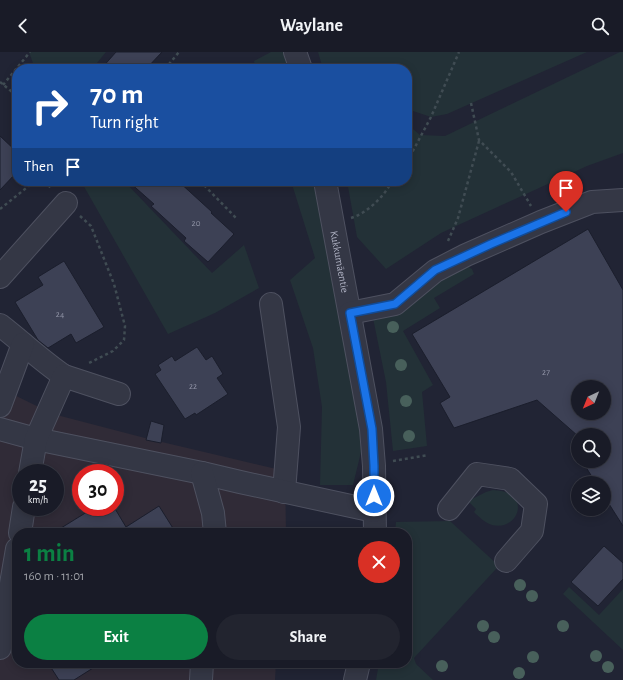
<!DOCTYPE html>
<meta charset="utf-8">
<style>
:root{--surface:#191b27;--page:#22242f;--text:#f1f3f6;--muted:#9fa1a7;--line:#373944;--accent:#0b8043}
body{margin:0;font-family:"Alegreya Sans",sans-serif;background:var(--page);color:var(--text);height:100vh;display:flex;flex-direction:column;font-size:15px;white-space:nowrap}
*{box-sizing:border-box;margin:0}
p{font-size:13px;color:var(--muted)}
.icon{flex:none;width:22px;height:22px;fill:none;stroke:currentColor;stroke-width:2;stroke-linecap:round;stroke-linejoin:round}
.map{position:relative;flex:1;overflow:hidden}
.side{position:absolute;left:12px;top:476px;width:400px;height:140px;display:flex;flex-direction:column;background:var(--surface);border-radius:16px;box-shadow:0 2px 10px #0003,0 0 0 1px var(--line)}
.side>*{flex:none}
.banner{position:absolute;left:12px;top:12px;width:400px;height:122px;border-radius:16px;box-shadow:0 2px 10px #0003,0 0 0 1px var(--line);background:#1a4fa0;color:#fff;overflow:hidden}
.needle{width:26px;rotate:223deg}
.fabs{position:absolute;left:571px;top:328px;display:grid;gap:8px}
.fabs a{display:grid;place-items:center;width:40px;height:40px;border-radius:50%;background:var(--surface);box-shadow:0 2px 10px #0003,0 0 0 1px var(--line);font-size:20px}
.speed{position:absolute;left:12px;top:412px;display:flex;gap:8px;font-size:20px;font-weight:700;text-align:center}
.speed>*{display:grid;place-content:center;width:52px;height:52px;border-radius:50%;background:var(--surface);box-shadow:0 2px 10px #0003,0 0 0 1px var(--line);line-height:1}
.speed small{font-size:10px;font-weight:400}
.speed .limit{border:6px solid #d22;background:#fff;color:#111}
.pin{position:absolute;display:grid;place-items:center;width:34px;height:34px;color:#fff;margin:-41px -17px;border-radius:50% 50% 50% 0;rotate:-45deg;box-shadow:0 0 4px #0007}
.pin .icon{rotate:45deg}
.me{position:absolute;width:44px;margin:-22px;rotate:0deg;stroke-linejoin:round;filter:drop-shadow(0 0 3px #0008)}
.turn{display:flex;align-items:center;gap:14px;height:84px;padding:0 12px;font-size:18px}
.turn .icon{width:52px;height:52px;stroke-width:2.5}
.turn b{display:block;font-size:28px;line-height:34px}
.then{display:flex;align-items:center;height:38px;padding:0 12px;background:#0003;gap:8px;font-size:15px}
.round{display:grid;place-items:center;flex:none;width:42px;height:42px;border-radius:21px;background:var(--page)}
.head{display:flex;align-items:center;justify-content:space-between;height:68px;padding:0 12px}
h1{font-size:24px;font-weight:700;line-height:30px;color:var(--accent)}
.button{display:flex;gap:8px;margin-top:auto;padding:8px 12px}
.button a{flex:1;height:46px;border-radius:24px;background:var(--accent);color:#fff;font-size:16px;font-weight:700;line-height:46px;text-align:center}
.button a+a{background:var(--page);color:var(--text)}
header{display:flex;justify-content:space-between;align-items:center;height:52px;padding:0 12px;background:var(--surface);font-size:18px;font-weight:700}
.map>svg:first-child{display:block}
</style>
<header><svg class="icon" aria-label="back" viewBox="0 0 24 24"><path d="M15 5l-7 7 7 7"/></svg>Waylane<svg class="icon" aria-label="search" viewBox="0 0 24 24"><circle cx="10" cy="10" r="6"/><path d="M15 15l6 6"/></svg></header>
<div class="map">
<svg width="623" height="628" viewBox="0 0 623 628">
<rect width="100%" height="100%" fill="#212434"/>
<path fill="#302b37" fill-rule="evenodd" d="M0,336L53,362L145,386L285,419L286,481H17V611H276L275,628H0ZM21,421H55V455H21ZM81,421H115V455H81Z"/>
<path fill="#233137" d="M29,0H106L92,17H35Z
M271,0H285L293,17H256L254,9Z
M318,0H587L447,62L431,65L407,57V17H323Z
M620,0H623V101L587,114L441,181L386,217L357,185L347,129H407V72L420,83L445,84Z
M84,129H124L212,221L244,193L259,236L215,261L168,282L82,131Z
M291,129H317L356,339L362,396L353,433H320L322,355L313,296L290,228L315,206Z
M463,212L472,217L474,222L434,246L440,256L403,279L433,333L422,340L427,394L393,399L386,330L373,266Z
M493,438C533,439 519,480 492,473C485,471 479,465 474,460L476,457L468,449L486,440Z
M450,469L498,513L496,517L414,606L416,612L433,628H376L379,611H407V481H395L396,470Z
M569,535L599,563L623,537V598L563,542Z"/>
<path fill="#3d4155" stroke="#1b1e2c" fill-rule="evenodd" d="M116,0H162L146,17H101Z
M0,84L17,100V120L0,138Z
M128,129H178L212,160L211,161L234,182L208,210L184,189L186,186L151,154L154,152Z
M588,177L623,238V474L604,444V431H596L582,409H605L604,383H578V384L537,348L454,376L440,351L450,345L412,282ZM578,335H604V361H578Z
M64,209L104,275L76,291L71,282L48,296L38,288L15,250L43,233L38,225Z
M197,295L206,308L212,304L223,322L217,326L228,342L196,363L195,361L185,367L155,322L161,318L158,313L172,304L175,309Z
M151,369L164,373L161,391L146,388Z
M159,454L176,481H53L95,455H114L126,475Z
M604,494L623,511V527L598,554L571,530Z
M48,611H101L74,628H59Z"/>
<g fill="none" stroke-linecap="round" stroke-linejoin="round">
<g stroke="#4e5160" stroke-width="24">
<g id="minor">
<path d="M295,0L301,17"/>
<path id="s1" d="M325,129L371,377L374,414L375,481"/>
<path d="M0,225L66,151"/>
<path d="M271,252L289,375L284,440"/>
<path d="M350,261L395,252L435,219L466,203L541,170L592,150L623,148"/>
<path d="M0,273C22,290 42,309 64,324"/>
<path d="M0,354L23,292"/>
<path d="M0,377L36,387L202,421L240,430L374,459"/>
<path d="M30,421L36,387L64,324L119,342"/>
<path d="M202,421L213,461L215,481"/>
<path d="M449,457L477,422L510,427L536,452L532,479L506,509"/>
<path d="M20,481L24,455"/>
<path d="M0,596L17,497"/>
<path d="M201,628L202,611"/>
<path d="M355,628L359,611"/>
</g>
</g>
<path stroke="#404c53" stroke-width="2.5" stroke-dasharray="3 3" stroke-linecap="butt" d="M165,17L179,0
M0,30L17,44
M3,33L30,0
M471,51L479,88L511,120L531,154
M407,110L431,65L459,0
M44,129L52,137
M200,129L237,167
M0,157L35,129
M80,164L91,174L114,232L125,274L124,288L113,299L89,311
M351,166C367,161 384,145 392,129
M448,189L458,166L479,89
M393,409L428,403"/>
<use href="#minor" stroke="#343745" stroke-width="22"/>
</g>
<g fill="#48605b">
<circle cx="393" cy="275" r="6"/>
<circle cx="401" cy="313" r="6"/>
<circle cx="406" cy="349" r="6"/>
<circle cx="409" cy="384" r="6"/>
<circle cx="520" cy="533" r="6"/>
<circle cx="532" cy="544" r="6"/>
<circle cx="483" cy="574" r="6"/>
<circle cx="563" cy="574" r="6"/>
<circle cx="494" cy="585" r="6"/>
<circle cx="596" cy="604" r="6"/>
<circle cx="533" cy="605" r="6"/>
<circle cx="442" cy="614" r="6"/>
<circle cx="608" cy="615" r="6"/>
<circle cx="519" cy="621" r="6"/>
</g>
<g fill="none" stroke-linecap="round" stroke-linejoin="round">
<g stroke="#114b97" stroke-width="10">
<path id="route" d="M374,444V414L372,377L350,261L395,252L435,218L491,192L566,160"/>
</g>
<use href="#route" stroke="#1a73e8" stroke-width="7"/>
</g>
<g text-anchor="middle" stroke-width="4" stroke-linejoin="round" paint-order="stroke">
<g font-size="9" fill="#9295a7">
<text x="196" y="174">20</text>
<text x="60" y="265">24</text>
<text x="546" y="323">27</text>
<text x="193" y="337">22</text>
</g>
<g font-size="11" fill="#aeb1c2" stroke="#191c2a">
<text dy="4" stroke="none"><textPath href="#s1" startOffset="82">Kukkumäentie</textPath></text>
</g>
</g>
</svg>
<div class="fabs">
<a><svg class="needle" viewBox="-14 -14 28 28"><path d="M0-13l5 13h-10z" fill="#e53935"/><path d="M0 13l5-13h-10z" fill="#9fa1a7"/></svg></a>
<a><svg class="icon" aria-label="search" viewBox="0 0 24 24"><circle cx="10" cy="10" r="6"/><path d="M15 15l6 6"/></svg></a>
<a><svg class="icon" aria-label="layers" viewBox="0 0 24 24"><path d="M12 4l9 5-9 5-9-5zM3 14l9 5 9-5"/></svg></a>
</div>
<div class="speed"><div>25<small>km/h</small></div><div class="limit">30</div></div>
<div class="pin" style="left:566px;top:160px;background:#d93025"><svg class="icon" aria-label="arrive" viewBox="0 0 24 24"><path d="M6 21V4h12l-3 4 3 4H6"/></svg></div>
<svg class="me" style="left:374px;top:444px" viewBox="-20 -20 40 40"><circle r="17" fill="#1a73e8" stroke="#fff" stroke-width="3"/><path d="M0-11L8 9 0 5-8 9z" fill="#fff"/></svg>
<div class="banner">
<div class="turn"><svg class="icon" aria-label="right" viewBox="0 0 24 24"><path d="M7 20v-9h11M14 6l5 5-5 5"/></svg><div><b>70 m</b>Turn right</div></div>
<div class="then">Then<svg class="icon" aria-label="arrive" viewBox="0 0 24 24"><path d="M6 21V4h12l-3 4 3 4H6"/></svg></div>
</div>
<section class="side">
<div class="head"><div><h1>1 min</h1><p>160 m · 11:01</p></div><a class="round" style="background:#d93025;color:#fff"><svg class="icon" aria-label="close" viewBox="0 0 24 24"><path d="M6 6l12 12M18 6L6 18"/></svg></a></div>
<div class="button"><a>Exit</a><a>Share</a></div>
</section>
</div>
